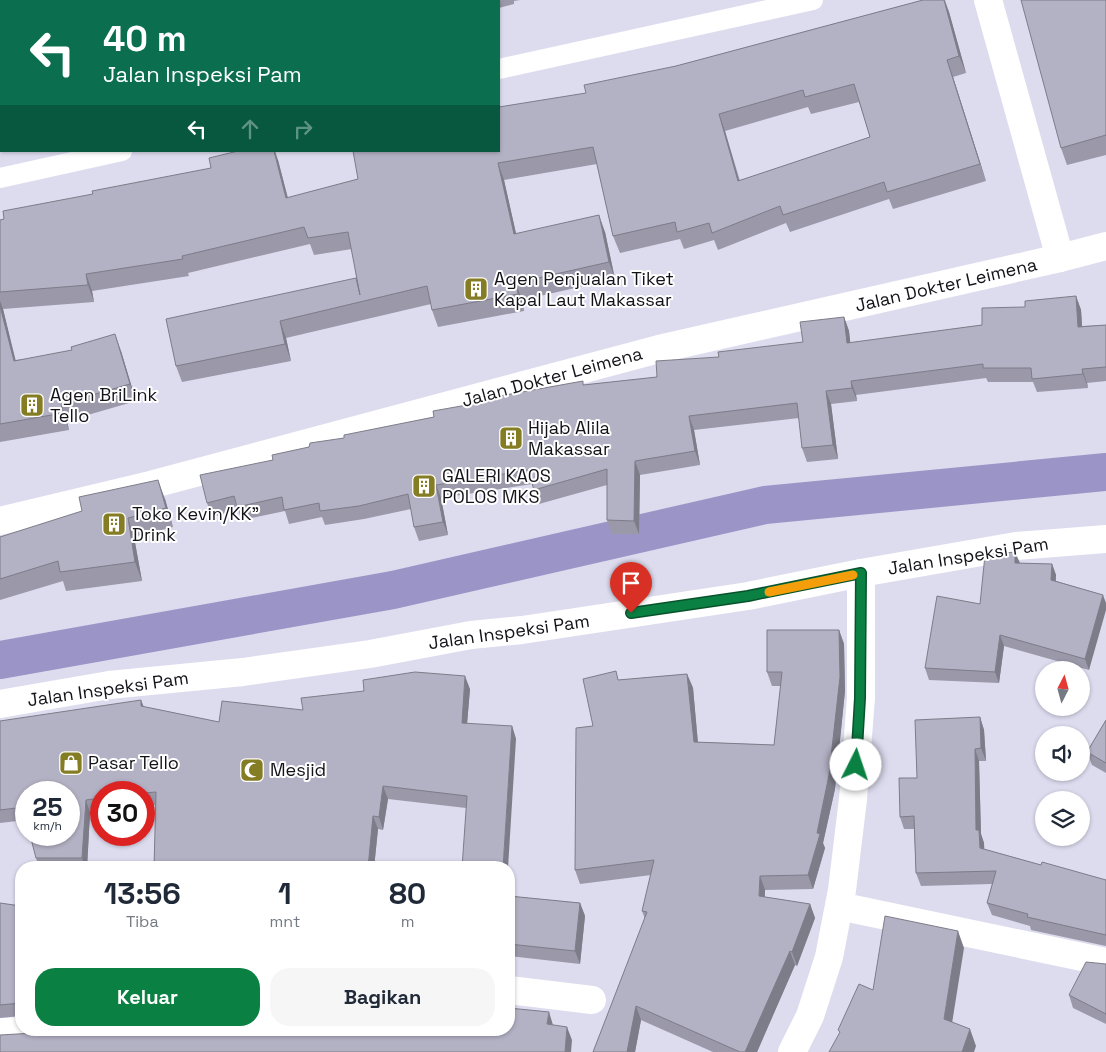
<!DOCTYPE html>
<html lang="id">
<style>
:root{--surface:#fff;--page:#f6f6f7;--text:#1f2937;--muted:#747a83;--accent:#0b8043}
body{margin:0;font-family:"Space Grotesk",sans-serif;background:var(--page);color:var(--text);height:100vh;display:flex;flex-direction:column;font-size:19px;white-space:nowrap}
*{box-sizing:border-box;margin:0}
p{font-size:16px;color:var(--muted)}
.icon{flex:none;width:28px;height:28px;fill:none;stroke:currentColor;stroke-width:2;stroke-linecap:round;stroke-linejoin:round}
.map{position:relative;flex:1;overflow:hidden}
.sheet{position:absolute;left:15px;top:861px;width:500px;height:175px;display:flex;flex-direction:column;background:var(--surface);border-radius:20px;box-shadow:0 1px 4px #0004}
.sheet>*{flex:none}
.hud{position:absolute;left:0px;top:0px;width:500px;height:152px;box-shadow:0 1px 4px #0004;background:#0b6e4f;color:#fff;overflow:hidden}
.needle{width:32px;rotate:6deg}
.tools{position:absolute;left:1035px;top:661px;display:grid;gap:10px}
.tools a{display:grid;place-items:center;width:55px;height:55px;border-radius:50%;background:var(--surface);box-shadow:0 1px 4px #0004;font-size:25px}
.speed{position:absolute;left:15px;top:781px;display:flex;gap:10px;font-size:25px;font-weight:700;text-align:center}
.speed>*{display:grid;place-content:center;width:65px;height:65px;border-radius:50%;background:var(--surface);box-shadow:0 1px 4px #0004;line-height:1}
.speed small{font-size:12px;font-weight:400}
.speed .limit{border:8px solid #d22;background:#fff;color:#111}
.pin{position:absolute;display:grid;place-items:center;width:42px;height:42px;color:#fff;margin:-51px -21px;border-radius:50% 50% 50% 0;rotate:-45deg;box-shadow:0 0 5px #0007}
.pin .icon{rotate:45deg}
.me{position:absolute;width:55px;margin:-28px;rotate:4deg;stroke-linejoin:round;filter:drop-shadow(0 0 4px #0008)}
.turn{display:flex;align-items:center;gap:18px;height:105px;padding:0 20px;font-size:22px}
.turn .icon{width:65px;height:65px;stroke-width:2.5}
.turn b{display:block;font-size:35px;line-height:42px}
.lanes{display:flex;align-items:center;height:48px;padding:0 20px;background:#0003;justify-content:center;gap:25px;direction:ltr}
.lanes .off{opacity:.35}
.eta{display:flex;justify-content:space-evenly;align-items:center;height:85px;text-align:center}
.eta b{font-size:30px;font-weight:700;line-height:35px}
.action{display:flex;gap:10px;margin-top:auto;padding:10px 20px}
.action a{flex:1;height:58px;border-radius:20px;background:var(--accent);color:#fff;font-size:20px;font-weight:700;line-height:58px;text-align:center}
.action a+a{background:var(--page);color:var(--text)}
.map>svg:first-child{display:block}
</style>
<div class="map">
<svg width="1106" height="1052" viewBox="0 0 1106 1052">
<rect width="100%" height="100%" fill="#dddcef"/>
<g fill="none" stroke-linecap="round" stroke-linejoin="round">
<path stroke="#9b95c7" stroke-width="38" d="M0,660L393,590L765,505L1106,472"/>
<path stroke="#fff" stroke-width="20" d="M499,69L813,0
M0,178L122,151"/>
<path stroke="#fff" stroke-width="28" d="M988,0L1060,258
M839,906L1106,962
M509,990L592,1000
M0,1032L37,1030
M792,1052L810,1016L829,957L842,890L853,799L861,698V573"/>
<path stroke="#fff" stroke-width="28" d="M0,521L150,485L659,349L1060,258L1106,246
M0,704L109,685L243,672L370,654L471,635L522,630L748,596L861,573L1016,546L1106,539"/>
</g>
<path fill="#9a98a9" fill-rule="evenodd" d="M379,0H520L514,1V4L499,8V1H380Z
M923,0H945L949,12L966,73L953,77L986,181L893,209L889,199L790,232L786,223L718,250L714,240L684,249L680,239L620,253L613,236L597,164L504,180L516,234L605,232L615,279L522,300L524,311L438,327L432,310L431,304L286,338L291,361L182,382L176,366L357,281L352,249L314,255L310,244L188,273L189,276L92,291L94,302L3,309L15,360L121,351L136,401L67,421L69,430L0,442V220L278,160L288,198L358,179L586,93L676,66ZM859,102L870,137L740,181L725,131L808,107L811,114Z
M1106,0V155L1067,165L1061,148Z
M1076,296L1081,310L1082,326L1106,325V381L1087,383L1088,388L1037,392L1033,382H988L986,378L856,395L857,401L831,404L838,459L807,462L802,448L799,418L694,430L700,465L640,475L639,534H612L607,520V485L539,504L532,484L441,498L448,535L419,541L414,527L411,509L364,519L325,525L322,517L289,524L285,511L242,520L238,510L212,517L207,503L273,460L309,447L434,417L484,402L584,385L657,377L719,357L803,342L844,317L849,331L850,343L982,325L1025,307Z
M165,499L173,527L134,537L142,581L66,591L63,581L0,600V537Z
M1019,563L1052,564L1056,575V581L1103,595L1089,670L1004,646L999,683L929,680L925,668L980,604Z
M839,630L844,644L845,691L835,789L823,843L825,848L813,889L765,890V897L810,904L815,918L797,966L795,965L757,1052H713L641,1020L635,1052H593L645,919L642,911L651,875L580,884L575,870L619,680L687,674L693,688L698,742L774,745L781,686H772L767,672Z
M470,689L467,724L512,726L516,739L466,808L388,799L383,830L378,829L374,868H154L156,805L144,807V792H101V811L90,813L87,868H39L36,858L26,792V820L0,823V721L144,707L219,722L303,710Z
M980,717L984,730L986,761H979L981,834L984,843V849L1041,865L1106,880V946L1031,930L1030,926L992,915L987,903L992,884L921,886L916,873L914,829H904L900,817L917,778Z
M1106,720V773L1092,765L1087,752Z
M509,896L580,903L585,916L580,964L509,956Z
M0,903L21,906V1016L0,1018Z
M1106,964V1024L1073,1008L1069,995Z"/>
<path fill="#7d7c89" d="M944,0L949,12L966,73L959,56Z
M947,60L953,77L986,181L980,164Z
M719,114L725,131L744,198L738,181Z
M274,151H275L278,160L292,215L286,198Z
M498,163L504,180L520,251L514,234Z
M599,215L605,232L615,279L609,262Z
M86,274L92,291L94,302L88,285Z
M516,283L522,300L524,311L518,294Z
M1076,296L1081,310L1083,341L1078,327Z
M0,301L3,309L20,378L14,361L0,306Z
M844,317L849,331L852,357L847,343Z
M280,321L286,338L291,361L285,344Z
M115,334L121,351L136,401L130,384Z
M1082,369L1087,383L1088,388L1083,374Z
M851,381L856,395L857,401L852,388Z
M826,391L831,404L838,459L833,445Z
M61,404L67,421L69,430L63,413Z
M689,416L694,430L700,465L695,451Z
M635,461L640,475L639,534L634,521Z
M158,480L165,499L173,527L166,508Z
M436,485L441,498L448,535L443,522Z
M128,518L134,537L142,581L135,562Z
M1015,552L1020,563L1019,575L1015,563Z
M1052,564L1056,575L1055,591L1051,580Z
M1103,595L1106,603V610L1089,670L1085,659Z
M839,630L844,644L845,691L835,789L823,843L825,848L813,889L808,875L817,833Z
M1000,635L1004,646L999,683L995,672Z
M687,674L693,688L699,756L694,742Z
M465,676L470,689L466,736L462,723Z
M141,700L146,712L141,706Z
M980,717L984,730L986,761L981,748Z
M512,726L516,739L508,868H503Z
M975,749L979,761L981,834L984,843L985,861L980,848L976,830Z
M383,786L388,799L383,830L379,817Z
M86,800L90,813L87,868H86L82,858Z
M373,816L378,829L374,868H368Z
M760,876L765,890L764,911L759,896Z
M580,903L585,916L580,964L575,951Z
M810,904L815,918L797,966L792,952Z
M958,931L964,948L950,1036L944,1019Z
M790,951L795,965L757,1052H745Z
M636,1006L641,1020L635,1052H627Z
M549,1012L553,1025L547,1024Z
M567,1027L572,1040L571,1052H565Z
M970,1029L976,1046L974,1052H962Z"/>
<path fill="#b3b1c4" stroke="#7d7c89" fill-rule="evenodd" d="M379,0H443L438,1H380Z
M923,0H944L959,56L947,60L980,164L887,192L884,182L783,215L780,206L712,233L709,223L677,232L675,222L613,236L593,147L498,163L514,234L599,215L609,262L516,283L518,294L432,310L427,286L280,321L285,344L176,366L166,319L356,278L360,295L348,232L308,238L304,227L182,256L183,259L86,274L88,285L0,292V220L4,219L3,211L93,194L92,191L211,168L209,158L238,151H274L286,198L358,179L353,151H499V107L586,93L584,85L676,66ZM854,84L870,137L738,181L719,114L803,90L805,97Z
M1021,0H1106V135L1061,148Z
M1076,296L1078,327L1106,325V367L1082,369L1083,374L1032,379L1031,368H983V364L851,381L852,388L826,391L833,445L802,448L797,403L689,416L695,451L635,461L634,521L607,520V469L534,490L528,470L436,485L443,522L414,527L408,494L359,506L320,511L319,503L284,510L282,497L237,507L234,496L207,503L200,475L273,460L272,455L309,447L310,443L344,438V435L434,417L433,411L484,402L483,399L583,381V385L657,377L656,361L719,357L718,352L803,342L800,322L844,317L847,343L982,325V308L1025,307V301Z
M0,306L14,361L72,350L71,347L115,334L130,384L61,404L63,413L0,424Z
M158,480L166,508L128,518L135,562L60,572L58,561L0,579V537L82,511L79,497Z
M1015,552V563L1052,564L1051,580L1103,595L1085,659L1000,635L995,672L925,668L937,596L980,604L985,555Z
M767,630H839L840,677L829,775L817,833L820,834L808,875L760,876L759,896L810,904L792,952L790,951L745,1052H740L636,1006L627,1052H593L647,912L642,911L654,860L575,870L576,728L593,726L583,679L616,671L618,680L687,674L694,742L774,745L782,672H767Z
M415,672L465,676L462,723L512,726L503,868H462L467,796L383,786L379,817L373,816L368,868H322L275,864L274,868H154L156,792L144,793V792H101V798L86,800L82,858H36L30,835H69V792H26V817L24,807L0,810V721L141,700V706L219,722L222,701L303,710L301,698L364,691L363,680Z
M980,717L981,748L975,749L976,830H979L980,848L1041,865L1042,862L1106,880V935L1027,917L1028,914L987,903L996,871L916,873L914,816L900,817L899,778H917L915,720Z
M1106,720V763L1087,752Z
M509,896L580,903L575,951L509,944Z
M0,903L21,906V1003L0,1005Z
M885,916L958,931L944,1019L970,1029L962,1052H829L840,1032L838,1030L859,984L873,990Z
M1086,962L1106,964V1014L1069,995Z
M509,1008L549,1012L547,1024L567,1027L565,1052H0V1035L34,1033L41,1030H509Z"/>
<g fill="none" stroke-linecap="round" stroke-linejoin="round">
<g stroke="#07532c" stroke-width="12">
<path id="route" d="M631,613L748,596L861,573L860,698L856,765"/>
</g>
<use href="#route" stroke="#0b8043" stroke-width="9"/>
<path stroke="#f59e0b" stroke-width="9" d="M769,592L853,575"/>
</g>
<defs>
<g id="building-square" transform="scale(1.25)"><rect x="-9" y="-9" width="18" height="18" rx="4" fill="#857d24" stroke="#fff"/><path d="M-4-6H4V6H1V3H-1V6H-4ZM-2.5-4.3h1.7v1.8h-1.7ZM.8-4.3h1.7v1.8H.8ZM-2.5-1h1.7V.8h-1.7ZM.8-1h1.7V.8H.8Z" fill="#fff"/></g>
<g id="shop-square" transform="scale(1.25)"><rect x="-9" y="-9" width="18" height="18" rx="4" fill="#857d24" stroke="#fff"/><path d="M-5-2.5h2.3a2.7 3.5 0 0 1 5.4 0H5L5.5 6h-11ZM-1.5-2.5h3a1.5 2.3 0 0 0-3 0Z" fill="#fff"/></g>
<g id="mosque-square" transform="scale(1.25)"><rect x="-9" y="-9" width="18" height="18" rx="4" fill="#857d24" stroke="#fff"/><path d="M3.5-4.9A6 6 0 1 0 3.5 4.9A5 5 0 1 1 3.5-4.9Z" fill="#fff"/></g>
</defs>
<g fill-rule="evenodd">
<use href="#building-square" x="476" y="289"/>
<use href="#building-square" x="32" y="405"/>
<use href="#building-square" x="511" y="438"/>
<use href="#building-square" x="424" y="486"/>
<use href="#building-square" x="114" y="524"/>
<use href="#shop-square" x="71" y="763"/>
<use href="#mosque-square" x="252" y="770"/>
</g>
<g text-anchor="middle" stroke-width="4" stroke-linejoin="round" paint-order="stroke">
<g font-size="18" fill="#131219" stroke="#fff" text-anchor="start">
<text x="494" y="285">Agen Penjualan Tiket<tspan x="494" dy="21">Kapal Laut Makassar</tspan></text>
<text x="50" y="401">Agen BriLink<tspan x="50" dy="21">Tello</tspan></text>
<text x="528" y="434">Hijab Alila<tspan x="528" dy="21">Makassar</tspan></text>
<text x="442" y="482">GALERI KAOS<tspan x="442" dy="21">POLOS MKS</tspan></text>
<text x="132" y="520">Toko Kevin/KK"<tspan x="132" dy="21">Drink</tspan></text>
<text x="88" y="769">Pasar Tello</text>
<text x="270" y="776">Mesjid</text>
</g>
<g font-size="18" fill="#131219" stroke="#fff">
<text transform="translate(946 285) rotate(-13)" y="6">Jalan Dokter Leimena</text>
<text transform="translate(552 377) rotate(-15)" y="6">Jalan Dokter Leimena</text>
<text transform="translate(968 556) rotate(-9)" y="6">Jalan Inspeksi Pam</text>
<text transform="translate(509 632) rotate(-8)" y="6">Jalan Inspeksi Pam</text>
<text transform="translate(108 689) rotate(-8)" y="6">Jalan Inspeksi Pam</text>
</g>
</g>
</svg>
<div class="tools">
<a><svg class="needle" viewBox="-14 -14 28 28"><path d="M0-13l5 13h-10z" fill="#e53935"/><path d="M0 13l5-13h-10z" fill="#747a83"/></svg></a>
<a><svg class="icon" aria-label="sound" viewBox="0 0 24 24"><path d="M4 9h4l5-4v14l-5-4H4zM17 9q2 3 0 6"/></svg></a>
<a><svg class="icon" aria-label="layers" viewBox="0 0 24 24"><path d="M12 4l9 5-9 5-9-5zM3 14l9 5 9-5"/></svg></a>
</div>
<div class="speed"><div>25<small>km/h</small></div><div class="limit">30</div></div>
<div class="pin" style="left:631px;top:613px;background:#d93025"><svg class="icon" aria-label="arrive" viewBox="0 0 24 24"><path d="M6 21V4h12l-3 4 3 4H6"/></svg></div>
<svg class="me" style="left:856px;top:765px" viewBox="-20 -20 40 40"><circle r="19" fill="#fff"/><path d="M0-13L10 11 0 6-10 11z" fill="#0b8043"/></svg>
<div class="hud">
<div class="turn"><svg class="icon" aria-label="left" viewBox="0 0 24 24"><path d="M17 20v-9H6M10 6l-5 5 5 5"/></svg><div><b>40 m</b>Jalan Inspeksi Pam</div></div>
<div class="lanes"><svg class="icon" aria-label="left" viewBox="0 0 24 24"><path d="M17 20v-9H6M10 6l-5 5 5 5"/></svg><svg class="icon off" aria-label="ahead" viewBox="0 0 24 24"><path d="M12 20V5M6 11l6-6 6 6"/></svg><svg class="icon off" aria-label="right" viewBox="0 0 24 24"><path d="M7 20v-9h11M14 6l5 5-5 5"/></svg></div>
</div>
<section class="sheet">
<div class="eta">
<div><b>13:56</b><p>Tiba</p></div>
<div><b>1</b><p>mnt</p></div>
<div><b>80</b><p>m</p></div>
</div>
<div class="action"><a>Keluar</a><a>Bagikan</a></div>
</section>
</div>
